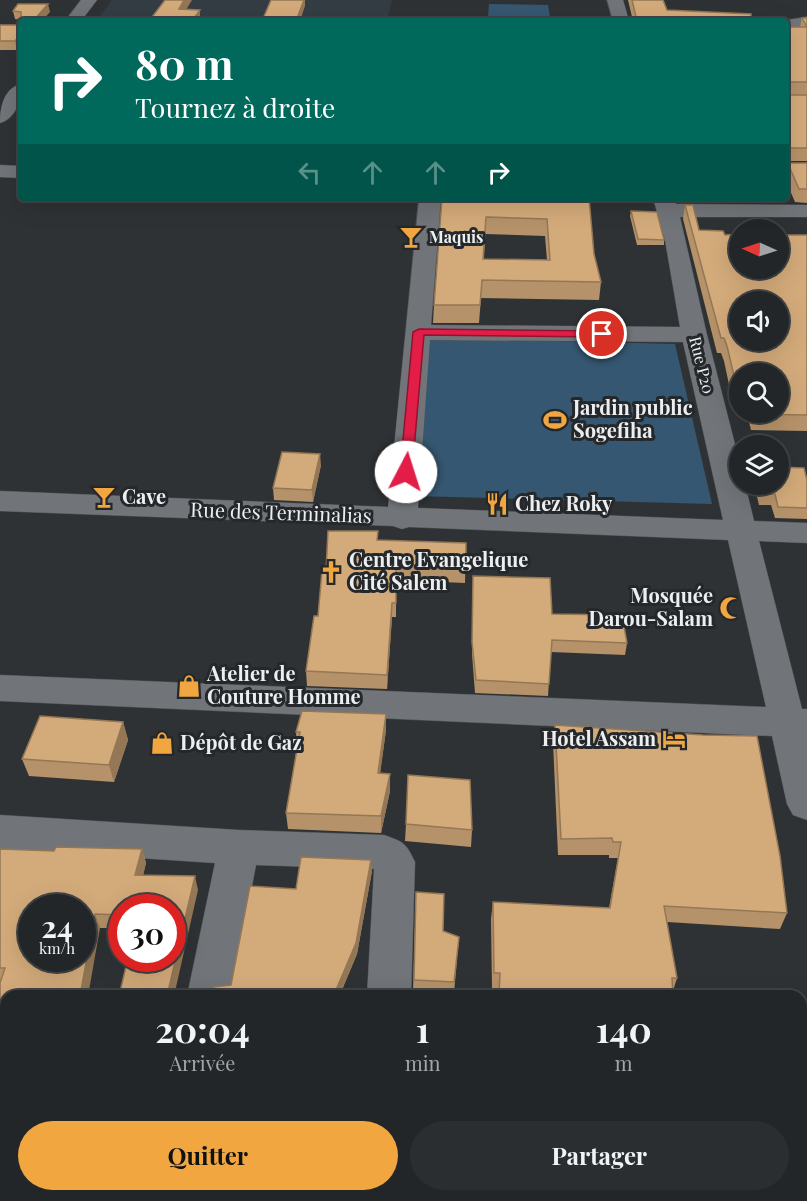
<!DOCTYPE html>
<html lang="fr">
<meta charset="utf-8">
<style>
:root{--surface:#232628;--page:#2b2e30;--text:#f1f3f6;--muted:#a3a5a8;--line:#404345;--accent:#f1a640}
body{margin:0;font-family:"Playfair Display",serif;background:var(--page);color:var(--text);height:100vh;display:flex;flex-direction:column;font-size:22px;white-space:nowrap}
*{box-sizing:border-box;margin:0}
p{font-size:20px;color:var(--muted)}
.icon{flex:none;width:33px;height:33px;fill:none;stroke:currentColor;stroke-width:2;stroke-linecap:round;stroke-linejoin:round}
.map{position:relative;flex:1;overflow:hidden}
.panel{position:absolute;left:0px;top:990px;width:807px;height:212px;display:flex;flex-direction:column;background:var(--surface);border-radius:18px 18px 0 0;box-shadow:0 6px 24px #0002,0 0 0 2px var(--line)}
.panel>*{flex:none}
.banner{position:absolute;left:18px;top:18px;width:771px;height:183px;border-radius:6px;box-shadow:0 6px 24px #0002,0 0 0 2px var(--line);background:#00695c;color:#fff;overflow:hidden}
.needle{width:39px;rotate:273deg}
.controls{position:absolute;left:729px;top:219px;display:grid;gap:12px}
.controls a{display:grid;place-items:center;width:60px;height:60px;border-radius:50%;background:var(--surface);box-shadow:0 6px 24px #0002,0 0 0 2px var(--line);font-size:30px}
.speed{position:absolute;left:18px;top:894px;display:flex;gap:12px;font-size:30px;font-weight:700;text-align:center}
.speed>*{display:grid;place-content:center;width:78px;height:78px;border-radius:50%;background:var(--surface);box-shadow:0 6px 24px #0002,0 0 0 2px var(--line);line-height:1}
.speed small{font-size:15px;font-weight:400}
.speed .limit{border:9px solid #d22;background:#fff;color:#111}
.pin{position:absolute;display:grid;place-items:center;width:51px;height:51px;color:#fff;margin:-26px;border:3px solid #fff;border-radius:50%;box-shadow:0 2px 6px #0007}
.me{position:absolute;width:66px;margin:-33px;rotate:5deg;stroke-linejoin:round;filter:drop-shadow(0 0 4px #0008)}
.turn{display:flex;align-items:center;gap:21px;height:126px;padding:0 18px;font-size:27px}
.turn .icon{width:78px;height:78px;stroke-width:2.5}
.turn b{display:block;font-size:42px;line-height:51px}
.lanes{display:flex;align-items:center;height:57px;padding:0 18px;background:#0003;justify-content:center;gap:30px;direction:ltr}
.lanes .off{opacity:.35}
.eta{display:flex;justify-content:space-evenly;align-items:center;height:102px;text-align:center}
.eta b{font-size:36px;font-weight:700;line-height:42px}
.primary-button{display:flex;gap:12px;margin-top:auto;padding:12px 18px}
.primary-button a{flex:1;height:69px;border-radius:36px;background:var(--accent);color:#111;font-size:24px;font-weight:700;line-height:69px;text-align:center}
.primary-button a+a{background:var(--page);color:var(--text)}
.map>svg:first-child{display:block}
</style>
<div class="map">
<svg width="807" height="1201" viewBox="0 0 807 1201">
<rect width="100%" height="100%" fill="#2f3235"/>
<path fill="#343d44" d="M112,0H392L387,21H96Z"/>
<path fill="#365771" d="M489,4L548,5L550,17L488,16Z
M423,338L675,344L712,504L414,496Z"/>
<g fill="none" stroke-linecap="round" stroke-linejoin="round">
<g stroke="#4e5153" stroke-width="1">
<path id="minor" d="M81,0H97L81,21H65Z
M607,0H623L629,21H613Z
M807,17V27L786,29V21H780Z
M21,84C21,99 17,118 0,123C0,107 4,88 21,84Z
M0,165L21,166V178L0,177Z
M419,198H441L431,325L680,327L665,240L653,198H675L676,204L807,205V217H680L707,335L740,464V484H745L754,521L807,523V543L759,541L802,709H807V820L793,815L787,804L772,736L0,701V675L766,707L728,540L409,527L402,529L393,526L0,511V491L388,507ZM430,340L683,342L723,520L418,508Z
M0,815L239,830L384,835C404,842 406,843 415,862L411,996H367L374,869L256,865L231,996H187L215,863L0,849Z
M801,1046H807V1092H801Z
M200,1196H250L249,1201H199Z"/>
</g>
<use href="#minor" fill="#717579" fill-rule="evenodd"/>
</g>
<path fill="#b59269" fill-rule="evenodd" d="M628,0H663L667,10L751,21H633Z
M13,11L50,12L21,21V45L17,50H0V25H21V20L15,19Z
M802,18H807V161H788V163H807V203L795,202L786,181V27H800Z
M442,198H589L594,254L601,282L599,300L481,298L479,323H433L434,305ZM485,234L545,236L547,260L484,259Z
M685,205L699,230L740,268L807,235V431L751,430L747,414L735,413L724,361L721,353H717L683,219ZM740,374L778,412H740Z
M631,211L664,240V245H637L630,216Z
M321,465L313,502L274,500L273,488Z
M807,480V519L775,518L771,505H759L754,484H778Z
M378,540L466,543L465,583L396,580V617H392L387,689L307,686L306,671L318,616L326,571Z
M473,576L552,614L627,643L625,655L551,652L548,696L475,693L472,654Z
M123,722L128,740L114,782L29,776L22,759Z
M555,725L787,913L780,929L667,922L677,978L673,991V996H497L498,989H492L491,919L493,902L609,908L618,858H609V855H558L553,742Z
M386,730L380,773L390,791L381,833L288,829L286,813L297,747L296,732Z
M406,824L472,830L471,847L405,841Z
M0,849L54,851L142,849L146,863L143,875L198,890L172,908H122V928H100L6,996V1131H3L0,1137Z
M372,871L357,954L342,990H345L346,996H212L231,985L296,889Z
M416,892L443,931L459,937L454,993L413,991Z"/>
<path fill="#947755" d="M184,0H192L180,20L179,9Z
M304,0H305V6L300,21H296Z
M48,4L50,12L42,21H33Z
M200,10V21H192Z
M21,34V45L17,50L15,41Z
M320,454L321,465L313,502L312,490Z
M392,603V617L387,689V675Z
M386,714V730L378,790V773Z
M123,722L128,740L114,782L109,765Z
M390,774V791L381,833V816Z
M142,849L146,863L140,889L135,875Z
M371,860L372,871L357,954L339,996L336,990Z
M195,876L198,890L174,996H167Z
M95,914L100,928L88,996H80Z
M0,1126L3,1131L0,1137Z"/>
<path fill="#d3aa7a" stroke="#947755" stroke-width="1.5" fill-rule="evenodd" d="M165,0H184L179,9L200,10L192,21H149Z
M271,0H304L296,21H262Z
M632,0H663L667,10L751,14V21H637Z
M18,4H48L33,21H21V34L15,41H0V25H21V12L13,11Z
M802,18H807V27Z
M786,27H807V82H787V95H807V148H788V163H807V189H799L786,159Z
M442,198H589L594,254L601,282L482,280L480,305H434ZM486,217L547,219L550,260L483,259Z
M685,205H693L699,230L723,231L725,235L740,234V268H778V235H807V415L755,414V412H778V374H740L739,397L727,346L724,338H721ZM740,302H778V340H740Z
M631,211L657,212L664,240L638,239Z
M282,452L320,454L312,490L273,488Z
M778,467L804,468L807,480V508L778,507L775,494H762L760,484H778Z
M328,531H378L377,540L466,543V568L396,566V603H392L387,675L306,671L314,616H318L322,571H326Z
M473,576L550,578L552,614L622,615L627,643L552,640L549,684L476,680L472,642Z
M302,711L386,714L378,773L390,774L381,816L286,813L300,732H296Z
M40,716L123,722L109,765L22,759Z
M555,725L703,735L757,736L780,856L787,913L664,906L677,978H672L673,996H499L500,973H494L493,902L610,908L621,842H613L612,838L561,839Z
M408,775L470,780L472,830L406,824Z
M56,847L142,849L135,875L195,876L167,996H119L128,958H172V908H122V915L95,914L80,996H6V1093L3,1100H6V1120L0,1119V983L5,968H0V849L54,851ZM32,908H82V958H32Z
M301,857L371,860L356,943L336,990H345V996H302L303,990H261L260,996H212L214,987L231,985L250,886L296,889Z
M416,892L444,894L443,931L459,937L454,982L414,980Z"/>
<path fill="#e11d48" stroke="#92132f" stroke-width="1.5" d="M419,329L602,331L607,334L602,337L424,335L412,472L406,476L400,472L413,332Z"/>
<defs>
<g id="bar-bare" transform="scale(1.8)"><path d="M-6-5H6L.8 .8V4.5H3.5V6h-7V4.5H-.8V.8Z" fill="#f1a640" stroke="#25282b" stroke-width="2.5" paint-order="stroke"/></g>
<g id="stadium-bare" transform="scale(1.8)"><path d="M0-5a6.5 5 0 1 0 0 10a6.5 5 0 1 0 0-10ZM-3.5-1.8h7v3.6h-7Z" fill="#f1a640" stroke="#25282b" stroke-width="2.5" paint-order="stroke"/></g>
<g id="restaurant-bare" transform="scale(1.8)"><path d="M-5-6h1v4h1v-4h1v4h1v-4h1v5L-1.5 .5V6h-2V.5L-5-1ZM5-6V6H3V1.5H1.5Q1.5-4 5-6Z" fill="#f1a640" stroke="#25282b" stroke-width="2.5" paint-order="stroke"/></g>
<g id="church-bare" transform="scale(1.8)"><path d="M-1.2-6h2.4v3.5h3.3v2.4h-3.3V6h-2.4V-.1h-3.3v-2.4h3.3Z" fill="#f1a640" stroke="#25282b" stroke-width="2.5" paint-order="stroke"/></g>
<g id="mosque-bare" transform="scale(1.8)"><path d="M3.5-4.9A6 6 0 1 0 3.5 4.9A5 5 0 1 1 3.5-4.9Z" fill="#f1a640" stroke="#25282b" stroke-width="2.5" paint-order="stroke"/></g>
<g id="shop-bare" transform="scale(1.8)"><path d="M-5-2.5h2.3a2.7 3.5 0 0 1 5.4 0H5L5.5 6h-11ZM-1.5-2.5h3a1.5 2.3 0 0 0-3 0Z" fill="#f1a640" stroke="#25282b" stroke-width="2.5" paint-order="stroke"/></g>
<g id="hotel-bare" transform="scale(1.8)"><path d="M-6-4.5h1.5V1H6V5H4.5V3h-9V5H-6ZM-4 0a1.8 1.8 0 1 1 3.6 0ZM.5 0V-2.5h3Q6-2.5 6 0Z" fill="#f1a640" stroke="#25282b" stroke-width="2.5" paint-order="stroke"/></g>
</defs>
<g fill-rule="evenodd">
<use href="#bar-bare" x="411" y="237"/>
<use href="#stadium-bare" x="555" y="420"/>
<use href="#bar-bare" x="104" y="497"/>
<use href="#restaurant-bare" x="497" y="504"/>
<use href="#church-bare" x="331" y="572"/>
<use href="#mosque-bare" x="731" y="608"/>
<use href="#shop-bare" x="189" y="686"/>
<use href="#hotel-bare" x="674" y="739"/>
<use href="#shop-bare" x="162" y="743"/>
</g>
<g text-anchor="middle" stroke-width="6" stroke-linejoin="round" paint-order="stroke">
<g font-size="16" font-weight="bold" fill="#eceef0" stroke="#25282b" text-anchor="start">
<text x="429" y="243">Maquis</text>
</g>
<g font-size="16" fill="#eceef0" stroke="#25282b">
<text transform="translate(702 365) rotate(76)" y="6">Rue P20</text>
</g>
<g font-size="20" font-weight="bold" fill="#eceef0" stroke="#25282b" text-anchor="start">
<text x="573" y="415">Jardin public<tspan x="573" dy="23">Sogefiha</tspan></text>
<text x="122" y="504">Cave</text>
<text x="515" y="511">Chez Roky</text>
<text x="349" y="567">Centre Evangelique<tspan x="349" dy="23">Cité Salem</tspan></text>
<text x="713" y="603" text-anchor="end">Mosquée<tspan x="713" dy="23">Darou-Salam</tspan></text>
<text x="207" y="681">Atelier de<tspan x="207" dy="23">Couture Homme</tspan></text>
<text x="656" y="746" text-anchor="end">Hotel Assam</text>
<text x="180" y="750">Dépôt de Gaz</text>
</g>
<g font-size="20" fill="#eceef0" stroke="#25282b">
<text transform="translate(281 513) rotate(2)" y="7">Rue des Terminalias</text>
</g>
</g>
</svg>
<div class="controls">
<a><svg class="needle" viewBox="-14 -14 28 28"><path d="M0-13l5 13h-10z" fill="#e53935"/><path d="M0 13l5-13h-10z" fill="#a3a5a8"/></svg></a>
<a><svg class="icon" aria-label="sound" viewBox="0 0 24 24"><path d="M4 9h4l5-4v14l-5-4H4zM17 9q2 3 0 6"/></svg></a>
<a><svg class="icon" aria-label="search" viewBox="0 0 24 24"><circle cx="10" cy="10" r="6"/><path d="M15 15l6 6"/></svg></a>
<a><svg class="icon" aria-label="layers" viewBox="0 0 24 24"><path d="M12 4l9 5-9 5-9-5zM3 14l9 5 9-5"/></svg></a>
</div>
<div class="speed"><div>24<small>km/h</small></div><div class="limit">30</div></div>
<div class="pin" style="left:602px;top:334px;background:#d93025"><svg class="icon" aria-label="arrive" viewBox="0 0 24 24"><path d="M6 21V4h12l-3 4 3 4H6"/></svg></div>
<svg class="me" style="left:406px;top:472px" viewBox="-20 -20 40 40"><circle r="19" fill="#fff"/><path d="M0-13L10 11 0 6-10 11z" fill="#e11d48"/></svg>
<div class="banner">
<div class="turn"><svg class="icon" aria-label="right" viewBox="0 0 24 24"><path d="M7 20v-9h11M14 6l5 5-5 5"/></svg><div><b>80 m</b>Tournez à droite</div></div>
<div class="lanes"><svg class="icon off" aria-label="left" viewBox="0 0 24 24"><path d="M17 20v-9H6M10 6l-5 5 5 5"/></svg><svg class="icon off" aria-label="ahead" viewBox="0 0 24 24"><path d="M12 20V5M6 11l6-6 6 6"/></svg><svg class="icon off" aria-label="ahead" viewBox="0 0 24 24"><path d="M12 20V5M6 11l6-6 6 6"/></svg><svg class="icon" aria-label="right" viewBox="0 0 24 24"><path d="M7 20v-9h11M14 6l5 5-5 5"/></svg></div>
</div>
<section class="panel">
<div class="eta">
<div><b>20:04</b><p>Arrivée</p></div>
<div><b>1</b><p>min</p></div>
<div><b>140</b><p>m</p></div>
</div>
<div class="primary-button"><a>Quitter</a><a>Partager</a></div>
</section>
</div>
